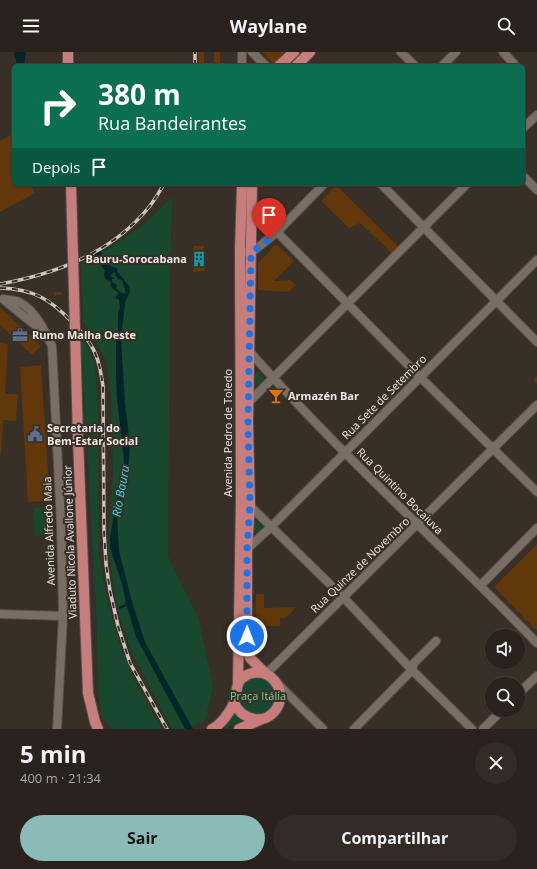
<!DOCTYPE html>
<html lang="pt">
<meta charset="utf-8">
<style>
:root{--surface:#2a231d;--page:#322b26;--text:#f1f3f6;--muted:#a5a4a4;--line:#46403b;--accent:#8bbbb9}
body{margin:0;font-family:"Open Sans",sans-serif;background:var(--page);color:var(--text);height:100vh;display:flex;flex-direction:column;font-size:15px;white-space:nowrap}
*{box-sizing:border-box;margin:0}
p{font-size:13px;color:var(--muted)}
.icon{flex:none;width:22px;height:22px;fill:none;stroke:currentColor;stroke-width:2;stroke-linecap:round;stroke-linejoin:round}
.map{position:relative;height:677px;overflow:hidden}
.drawer{display:flex;flex-direction:column;background:var(--surface);flex:1}
.drawer>*{flex:none}
.banner{position:absolute;left:12px;top:12px;width:513px;height:122px;border-radius:6px;box-shadow:0 1px 3px #0004,0 0 0 1px var(--line);background:#0b6e4f;color:#fff;overflow:hidden}
.fabs{position:absolute;left:485px;top:577px;display:grid;gap:8px}
.fabs a{display:grid;place-items:center;width:40px;height:40px;border-radius:50%;background:var(--surface);box-shadow:0 1px 3px #0004,0 0 0 1px var(--line);font-size:20px}
.pin{position:absolute;display:grid;place-items:center;width:34px;height:34px;color:#fff;margin:-41px -17px;border-radius:50% 50% 50% 0;rotate:-45deg;box-shadow:0 0 4px #0007}
.pin .icon{rotate:45deg}
.me{position:absolute;width:44px;margin:-22px;rotate:1deg;stroke-linejoin:round;filter:drop-shadow(0 0 3px #0008)}
.turn{display:flex;align-items:center;gap:14px;height:84px;padding:0 20px;font-size:18px}
.turn .icon{width:52px;height:52px;stroke-width:2.5}
.turn b{display:block;font-size:28px;line-height:34px}
.then{display:flex;align-items:center;height:38px;padding:0 20px;background:#0003;gap:8px;font-size:15px}
.round{display:grid;place-items:center;flex:none;width:42px;height:42px;border-radius:21px;background:var(--page)}
.overview{display:flex;align-items:center;justify-content:space-between;height:68px;padding:0 20px}
h1{font-size:24px;font-weight:700;line-height:30px}
.button{display:flex;gap:8px;margin-top:auto;padding:8px 20px}
.button a{flex:1;height:46px;border-radius:24px;background:var(--accent);color:#111;font-size:16px;font-weight:700;line-height:46px;text-align:center}
.button a+a{background:var(--page);color:var(--text)}
header{display:flex;justify-content:space-between;align-items:center;height:52px;padding:0 20px;background:var(--surface);font-size:18px;font-weight:700}
.map>svg:first-child{display:block}
</style>
<header><svg class="icon" aria-label="menu" viewBox="0 0 24 24"><path d="M4 6h16M4 12h16M4 18h16"/></svg>Waylane<svg class="icon" aria-label="search" viewBox="0 0 24 24"><circle cx="10" cy="10" r="6"/><path d="M15 15l6 6"/></svg></header>
<div class="map">
<svg width="537" height="677" viewBox="0 0 537 677">
<rect width="100%" height="100%" fill="#382f27"/>
<path fill="#18482e" d="M172,145L170,231L168,505L198,565L200,574L213,634L205,669L185,677H172L130,598L120,565L116,547L108,495L113,421L111,343L106,309L94,285L83,269L81,211L117,191L142,174Z
M81,285L88,295L95,312L98,353L99,502L107,548L120,593L136,631L162,677H112L101,663L99,652L96,556Z
M256,320H258L263,327L257,335L254,332Z
M50,455L52,483L35,484L33,456Z
M256,467L262,475L257,480L253,481L251,468Z
M240 644a18 18 0 1 1 36 0a18 18 0 1 1-36 0Z
M233,660L242,669L225,677L224,675Z"/>
<path fill="#01262a" fill-rule="evenodd" d="M15,0H26L24,14H16V7L14,3Z
M100,198L106,212L118,217L117,219L130,235V239L125,251L121,287L125,351L130,394L127,432L117,465L119,499L133,553L145,590L193,677H185L136,585L127,554L119,557V555L123,553L126,551L122,532L110,496V484L115,458L123,422L122,416L124,409L117,347L116,323V284L118,278V262L120,255L119,248L115,246L119,241L112,236L110,229L105,227L104,223L105,219L99,211V205L92,201ZM114,220L118,227L122,228L126,241L124,242L120,240L116,236L117,233L112,230V227H115L110,224Z"/>
<path fill="#623709" d="M198,0H204V14H198Z
M214,0H220V14H214Z
M262,0H289L275,14Z
M14,81V132H30L35,141L0,160V89Z
M336,133L398,194L392,201L360,171L349,176L321,149Z
M275,193H278L294,209L274,229L290,228L296,233L288,240L258,238V211Z
M193,194H204L205,219L193,220Z
M54,240H61V243L54,244Z
M0,255L41,294L32,303L0,273Z
M0,291L8,292L5,342H18L16,369L3,368L1,403H0Z
M41,313L50,449L28,450L20,315Z
M537,324V332L533,328Z
M537,492V579L494,535Z
M256,542H264V556L296,555L286,566H280V574H255Z"/>
<g fill="none" stroke-linecap="round" stroke-linejoin="round">
<g stroke="#554e47" stroke-width="10">
<path id="minor" d="M252,0L266,14
M401,0L415,14
M503,0L514,12
M242,14V0
M442,14L456,0
M523,76L537,63
M523,124L537,138
M381,132L537,290
M277,180L420,325L537,440
M247,200L251,201L277,180L324,132
M3,247C9,248 14,248 19,250C35,258 45,279 52,294L61,473L63,564L57,677
M4,248L41,278
M250,300C340,402 442,493 537,591
M249,350L467,132
M247,451L343,545L412,618L472,677
M244,498L247,497L272,474L537,208
M481,533L537,476
M0,562L63,564
M266,622L537,353
M277,631L323,677
M518,642L537,624
M354,677L412,618L414,611L436,589
M483,677L502,658"/>
</g>
<g stroke="#554e47" stroke-width="12">
<path id="major" d="M68,0V14
M279,14L294,0
M296,14L310,0
M252,132L248,372L250,453L247,497V600L251,607L266,622
M78,387L88,641L95,670L98,677
M238,630L241,446L240,199L242,132
M212,677C221,673 230,660 234,651C238,642 234,630 245,624C268,610 292,640 274,660C261,674 241,666 234,651
M239,677L260,668"/>
</g>
<use href="#minor" stroke="#796e66" stroke-width="8"/>
<use href="#major" stroke="#c77d7c" stroke-width="10"/>
<g stroke="#ccc5bf" stroke-width="3.5">
<path id="rail" d="M195,14V0
M0,232C56,222 113,200 149,155C155,148 159,140 164,132
M0,236C32,237 49,246 71,269C78,277 87,285 92,295C99,307 101,321 103,334L104,478L106,512L110,539L118,574L130,611L167,677"/>
</g>
<use href="#rail" stroke="#382f27" stroke-width="2" stroke-dasharray="6" stroke-linecap="butt"/>
<g stroke="#554e47" stroke-width="12" stroke-linecap="butt">
<path id="major-bridge" d="M71,132L78,387"/>
</g>
<use href="#major-bridge" stroke="#c77d7c" stroke-width="10"/>
</g>
<g fill="none" stroke-linecap="round" stroke-linejoin="round">
<path stroke="#1a73e8" stroke-width="7" stroke-dasharray="0 12.6" d="M247,584V497L250,453L248,372L251,201L269,187"/>
</g>
<defs>
<g id="building-bare" transform="scale(1.2)"><path d="M-4-6H4V6H1V3H-1V6H-4ZM-2.5-4.3h1.7v1.8h-1.7ZM.8-4.3h1.7v1.8H.8ZM-2.5-1h1.7V.8h-1.7ZM.8-1h1.7V.8H.8Z" fill="#0f9aa8" stroke="#382f27" stroke-width="2.5" paint-order="stroke"/></g>
<g id="office-bare" transform="scale(1.2)"><path d="M-6-3h4V-5.5h4V-3h4V5H-6ZM-1-4.5V-3h2v-1.5ZM-6 0V1H6V0Z" fill="#5c6f8a" stroke="#382f27" stroke-width="2.5" paint-order="stroke"/></g>
<g id="bar-bare" transform="scale(1.2)"><path d="M-6-5H6L.8 .8V4.5H3.5V6h-7V4.5H-.8V.8Z" fill="#e8710a" stroke="#382f27" stroke-width="2.5" paint-order="stroke"/></g>
<g id="civic-bare" transform="scale(1.2)"><path d="M-.6-6.5H3V-4.5H.6V-3L4-1V1h2V6H-6V1h2V-1L-.6-3ZM-1.2 2.5V6h2.4V2.5Z" fill="#5c6f8a" stroke="#382f27" stroke-width="2.5" paint-order="stroke"/></g>
</defs>
<g fill-rule="evenodd">
<use href="#building-bare" x="199" y="207"/>
<use href="#office-bare" x="20" y="283"/>
<use href="#bar-bare" x="276" y="344"/>
<use href="#civic-bare" x="35" y="382"/>
</g>
<g text-anchor="middle" stroke-width="4" stroke-linejoin="round" paint-order="stroke">
<g font-size="11" font-weight="bold" fill="#efe9e4" stroke="#382f27" text-anchor="start">
<text x="187" y="211" text-anchor="end">Bauru-Sorocabana</text>
<text x="32" y="287">Rumo Malha Oeste</text>
<text x="288" y="348">Armazén Bar</text>
<text x="47" y="380">Secretaria do<tspan x="47" dy="13">Bem-Estar Social</tspan></text>
</g>
<g font-size="11" fill="#efe9e4" stroke="#382f27">
<text transform="translate(384 345) rotate(-45)" y="4">Rua Sete de Setembro</text>
<text transform="translate(228 381) rotate(-90)" y="4">Avenida Pedro de Toledo</text>
<text transform="translate(400 439) rotate(45)" y="4">Rua Quintino Bocaiuva</text>
<text transform="translate(49 479) rotate(-92)" y="4">Avenida Alfredo Maia</text>
<text transform="translate(70 490) rotate(-92)" y="4">Viaduto Nicola Avallone Júnior</text>
<text transform="translate(360 513) rotate(-44)" y="4">Rua Quinze de Novembro</text>
</g>
<g font-size="11" fill="#6dd79a" stroke="#382f27">
<text x="258" y="648">Praça Itália</text>
</g>
<g font-size="12" font-style="italic" fill="#30ddf1" stroke="#382f27">
<text transform="translate(121 439) rotate(-80)" y="4">Rio Bauru</text>
</g>
</g>
</svg>
<div class="fabs">
<a><svg class="icon" aria-label="sound" viewBox="0 0 24 24"><path d="M4 9h4l5-4v14l-5-4H4zM17 9q2 3 0 6"/></svg></a>
<a><svg class="icon" aria-label="search" viewBox="0 0 24 24"><circle cx="10" cy="10" r="6"/><path d="M15 15l6 6"/></svg></a>
</div>
<div class="pin" style="left:269px;top:187px;background:#d93025"><svg class="icon" aria-label="arrive" viewBox="0 0 24 24"><path d="M6 21V4h12l-3 4 3 4H6"/></svg></div>
<svg class="me" style="left:247px;top:584px" viewBox="-20 -20 40 40"><circle r="17" fill="#1a73e8" stroke="#fff" stroke-width="3"/><path d="M0-11L8 9 0 5-8 9z" fill="#fff"/></svg>
<div class="banner">
<div class="turn"><svg class="icon" aria-label="right" viewBox="0 0 24 24"><path d="M7 20v-9h11M14 6l5 5-5 5"/></svg><div><b>380 m</b>Rua Bandeirantes</div></div>
<div class="then">Depois<svg class="icon" aria-label="arrive" viewBox="0 0 24 24"><path d="M6 21V4h12l-3 4 3 4H6"/></svg></div>
</div>
</div>
<section class="drawer">
<div class="overview"><div><h1>5 min</h1><p>400 m · 21:34</p></div><a class="round"><svg class="icon" aria-label="close" viewBox="0 0 24 24"><path d="M6 6l12 12M18 6L6 18"/></svg></a></div>
<div class="button"><a>Sair</a><a>Compartilhar</a></div>
</section>
